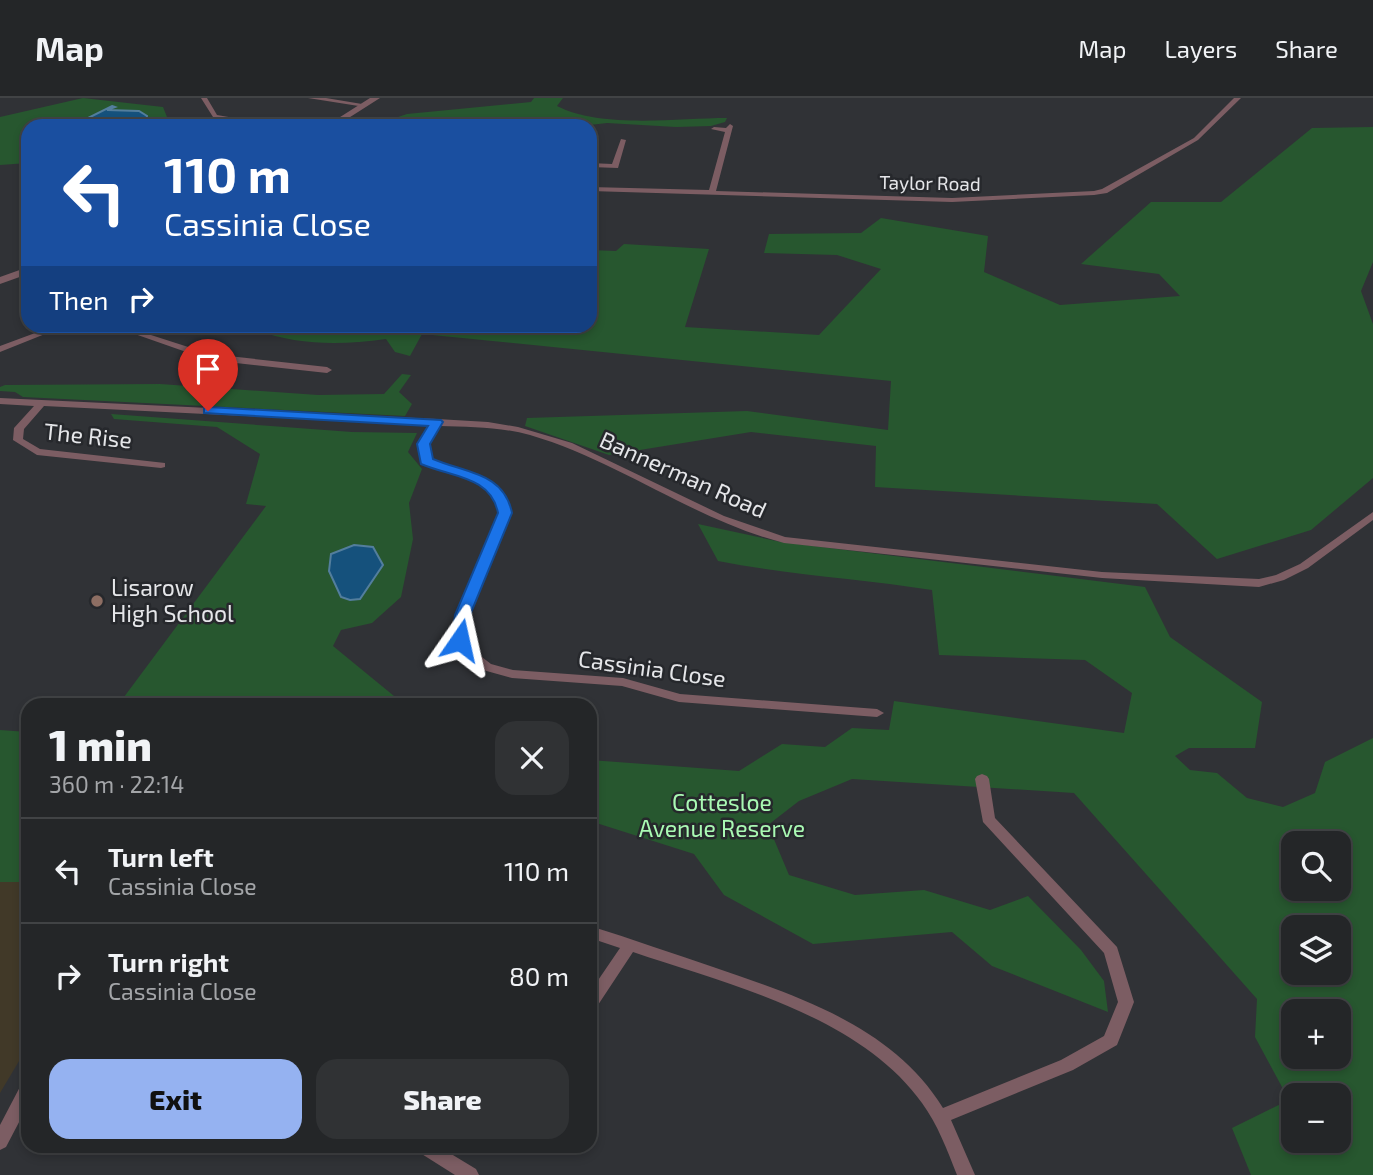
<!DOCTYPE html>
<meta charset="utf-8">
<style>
:root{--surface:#242628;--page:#303234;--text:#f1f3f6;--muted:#a3a5a8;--line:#414345;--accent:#95b2f1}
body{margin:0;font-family:"Exo 2",sans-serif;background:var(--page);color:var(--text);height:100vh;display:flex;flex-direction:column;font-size:26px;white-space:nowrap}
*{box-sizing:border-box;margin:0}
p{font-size:23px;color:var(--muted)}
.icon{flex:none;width:38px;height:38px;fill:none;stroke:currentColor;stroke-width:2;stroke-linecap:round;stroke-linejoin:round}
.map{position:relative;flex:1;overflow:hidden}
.sheet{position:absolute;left:21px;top:600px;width:576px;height:455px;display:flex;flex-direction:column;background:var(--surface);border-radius:21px;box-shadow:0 4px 10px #0003,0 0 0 2px var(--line)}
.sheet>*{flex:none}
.guide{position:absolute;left:21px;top:21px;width:576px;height:214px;border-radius:21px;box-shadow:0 4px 10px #0003,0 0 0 2px var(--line);background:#1a4fa0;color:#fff;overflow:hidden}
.buttons{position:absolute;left:1281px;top:733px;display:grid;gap:14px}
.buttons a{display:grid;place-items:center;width:70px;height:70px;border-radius:14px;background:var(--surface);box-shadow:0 4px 10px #0003,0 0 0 2px var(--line);font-size:35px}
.pin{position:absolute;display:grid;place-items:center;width:60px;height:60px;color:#fff;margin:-72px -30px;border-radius:50% 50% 50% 0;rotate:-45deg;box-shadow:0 0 7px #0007}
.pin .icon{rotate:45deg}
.me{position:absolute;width:77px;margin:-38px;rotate:11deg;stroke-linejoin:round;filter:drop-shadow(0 0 5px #0008)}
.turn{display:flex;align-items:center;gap:24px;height:147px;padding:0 28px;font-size:32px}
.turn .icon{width:91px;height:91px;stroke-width:2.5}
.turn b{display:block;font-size:49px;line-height:60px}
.then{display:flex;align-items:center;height:66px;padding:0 28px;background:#0003;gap:14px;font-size:26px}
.round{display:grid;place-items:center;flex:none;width:74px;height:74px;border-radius:21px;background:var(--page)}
.overview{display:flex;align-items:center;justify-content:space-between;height:119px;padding:0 28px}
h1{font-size:42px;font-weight:800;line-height:52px}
.action{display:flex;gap:14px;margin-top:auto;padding:14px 28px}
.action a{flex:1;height:80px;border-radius:21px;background:var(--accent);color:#111;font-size:28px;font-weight:800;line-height:80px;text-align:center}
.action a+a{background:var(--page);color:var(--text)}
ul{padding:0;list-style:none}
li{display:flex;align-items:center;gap:21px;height:105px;padding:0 28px;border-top:2px solid var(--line)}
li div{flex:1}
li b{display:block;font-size:26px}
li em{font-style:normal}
header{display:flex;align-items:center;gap:42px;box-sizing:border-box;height:98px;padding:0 35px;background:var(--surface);border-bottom:2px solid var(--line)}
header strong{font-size:33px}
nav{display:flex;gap:38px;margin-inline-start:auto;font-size:24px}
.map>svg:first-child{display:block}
</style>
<header>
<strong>Map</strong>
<nav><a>Map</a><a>Layers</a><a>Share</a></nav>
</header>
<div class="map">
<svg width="1373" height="1077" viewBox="0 0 1373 1077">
<rect width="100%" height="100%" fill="#303236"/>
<path fill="#413928" d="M0,784H28V948L0,995Z"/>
<path fill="#27572f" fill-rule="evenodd" d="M83,0L163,9L169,24L163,28H28V65L0,67V19Z
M534,0H569H563L557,8C601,31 678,20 727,20L725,24L711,28L676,29L607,25L581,28L483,20L449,27L371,28L407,16L531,4Z
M1373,29V164L1361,193L1373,226V380L1311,432L1217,461L1157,406L875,389L876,348L751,334L609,357L525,328L527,320L747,313L888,332L891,283L422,236L410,258L395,254L386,241C335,248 292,247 244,228H590V152L616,153L624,146L709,151L685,229L819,237L881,171L837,157L764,155L769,136L861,135L881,120L988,138L984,174L1060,207L1180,198L1159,176L1081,166L1151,104H1221L1312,30Z
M402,276L411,277L399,294L412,306L405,318L23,299L15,294L0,293V289L5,287L160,286L318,297L384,296Z
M111,316L352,334L417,335L408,354L422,371L409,405L413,441L401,499L372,525L341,532L333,548L405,607H148L124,599L266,408L246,406L260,356L217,329L114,321Z
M698,426L781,444L1145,489L1170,539L1262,604L1255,650H1189L1175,658L1190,672L1217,675L1247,700L1283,709L1315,695L1325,664L1373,640V1077H1251L1232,1030L1289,1002L1255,939L1257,901L1074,695L852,681L799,703L768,727L789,777L855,797L924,792L990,812L1028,798L1081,852L1104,883L1108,914L992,868L952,834L813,846L724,797L694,756L590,723V662L739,673L782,646L825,649L852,630L889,632L894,603L1124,635L1132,595L1085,562L939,557L932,492C861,481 789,477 718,463ZM1293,746H1339V791H1293ZM1293,830H1339V875H1293ZM1293,914H1339V959H1293ZM1293,998H1339V1043H1293Z
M0,632L28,634V784H0Z"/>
<path fill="#15517c" stroke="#537e9d" stroke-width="2" d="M112,8L115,9L107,12L139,13L147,18L146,24L141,28H91L88,20Z
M354,447L373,449L383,467L360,501L350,502L341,499L329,473L331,456Z"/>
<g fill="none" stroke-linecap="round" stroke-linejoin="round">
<path fill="#7c5d63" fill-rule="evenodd" d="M201,0H207L217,17L281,28L228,24L213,19Z
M308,0H326L368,7L365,9Z
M1234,0H1241L1198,42L1107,95L1094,97L952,104L590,93V89L709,92L725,34L711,31L714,29L726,30L730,26L733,28L716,93L952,100L1094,93L1102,91L1194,40Z
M621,41L626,42L618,70L590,69V65L612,66Z
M54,228H65L0,254V248Z
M112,228H123L210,256L327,269L332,272L327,275L209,262Z
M0,300L437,321L488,324L518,329L572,345L724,418L785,439L1102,474L1259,481L1276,477L1300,466L1373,414V422L1308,470L1284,482L1259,489L1102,480L784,445C694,422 619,363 530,337C501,329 470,329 440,328L429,346L431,361C466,375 497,375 510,415L465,530L466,542L474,553L491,566L513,572L623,580L680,596L877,611L884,615L877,619L679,604L622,588L512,580L483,572L466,559L454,542L453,530L500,415C487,378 455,378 422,365L419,346L430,327L44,308L24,331L23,341L40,351L165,365V369L161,370L37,357L13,342L14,330L34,308L0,306Z
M982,676L987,678L989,681L995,720L1117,849L1134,904L1117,947L1073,972L951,1022L975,1077H957C947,1052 938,1027 922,1005C860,918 730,887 633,854L596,910L590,912V894L620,850L590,840V828C632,841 674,856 716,870C801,899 894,930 943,1010L1061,962L1104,938L1118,904L1104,855L983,724L975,681L977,678Z
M28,983V1007L6,1049L0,1052V1027L22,985Z
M414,1048H438L476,1071L479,1077H455L417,1053Z"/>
<path fill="#7c5d63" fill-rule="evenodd" d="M370,0H380L336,28H326Z
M28,169V176L0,186V179Z"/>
</g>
<path fill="#1a73e8" stroke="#114b97" stroke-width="2" d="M208,309L441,322L443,324L430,346L433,361C465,375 504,374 512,415L470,517L466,545L460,547L452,542L455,517L498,415C491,378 451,379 421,366L417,346L428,328L204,315V310Z"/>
<circle fill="#8d6e63" stroke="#26282c" stroke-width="2.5" cx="97" cy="503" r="7"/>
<g text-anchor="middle" stroke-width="5" stroke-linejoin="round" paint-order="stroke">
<g font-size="19" fill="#e5e6e9" stroke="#26282c">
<text transform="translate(930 85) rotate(1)" y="7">Taylor Road</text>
</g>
<g font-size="23" fill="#e5e6e9" stroke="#26282c">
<text transform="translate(88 338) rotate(6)" y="8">The Rise</text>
<text transform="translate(683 377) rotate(24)" y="8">Bannerman Road</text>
<text transform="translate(652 571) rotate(8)" y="8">Cassinia Close</text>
</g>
<g font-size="23" fill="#e5e6e9" stroke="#26282c" text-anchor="start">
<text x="111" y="498">Lisarow<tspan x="111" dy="26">High School</tspan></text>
</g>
<g font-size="23" fill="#a9f9b3" stroke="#26282c">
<text x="722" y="713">Cottesloe<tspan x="722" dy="26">Avenue Reserve</tspan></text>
</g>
</g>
</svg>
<div class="buttons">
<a><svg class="icon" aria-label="search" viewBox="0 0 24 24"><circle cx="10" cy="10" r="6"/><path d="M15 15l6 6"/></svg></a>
<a><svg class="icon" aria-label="layers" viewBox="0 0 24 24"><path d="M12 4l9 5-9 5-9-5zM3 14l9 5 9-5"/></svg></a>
<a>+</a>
<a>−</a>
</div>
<div class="pin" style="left:208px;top:313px;background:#d93025"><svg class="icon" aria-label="arrive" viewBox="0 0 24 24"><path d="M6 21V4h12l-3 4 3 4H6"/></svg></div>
<svg class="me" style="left:460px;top:542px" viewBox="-20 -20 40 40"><path d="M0-17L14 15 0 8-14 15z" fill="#1a73e8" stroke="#fff" stroke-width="4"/></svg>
<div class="guide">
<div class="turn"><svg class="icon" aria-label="left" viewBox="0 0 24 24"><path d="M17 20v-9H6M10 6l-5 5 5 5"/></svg><div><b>110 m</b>Cassinia Close</div></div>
<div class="then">Then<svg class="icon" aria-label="right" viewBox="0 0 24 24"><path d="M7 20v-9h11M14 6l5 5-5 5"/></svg></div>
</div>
<section class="sheet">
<div class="overview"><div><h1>1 min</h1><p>360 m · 22:14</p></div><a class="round"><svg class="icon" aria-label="close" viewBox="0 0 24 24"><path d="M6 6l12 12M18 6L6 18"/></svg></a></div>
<ul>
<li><svg class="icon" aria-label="left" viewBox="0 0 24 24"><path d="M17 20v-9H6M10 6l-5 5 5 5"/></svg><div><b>Turn left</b><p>Cassinia Close</p></div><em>110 m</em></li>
<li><svg class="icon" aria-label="right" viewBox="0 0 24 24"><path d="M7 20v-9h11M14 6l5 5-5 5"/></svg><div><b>Turn right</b><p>Cassinia Close</p></div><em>80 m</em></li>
</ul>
<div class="action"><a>Exit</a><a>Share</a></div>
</section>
</div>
